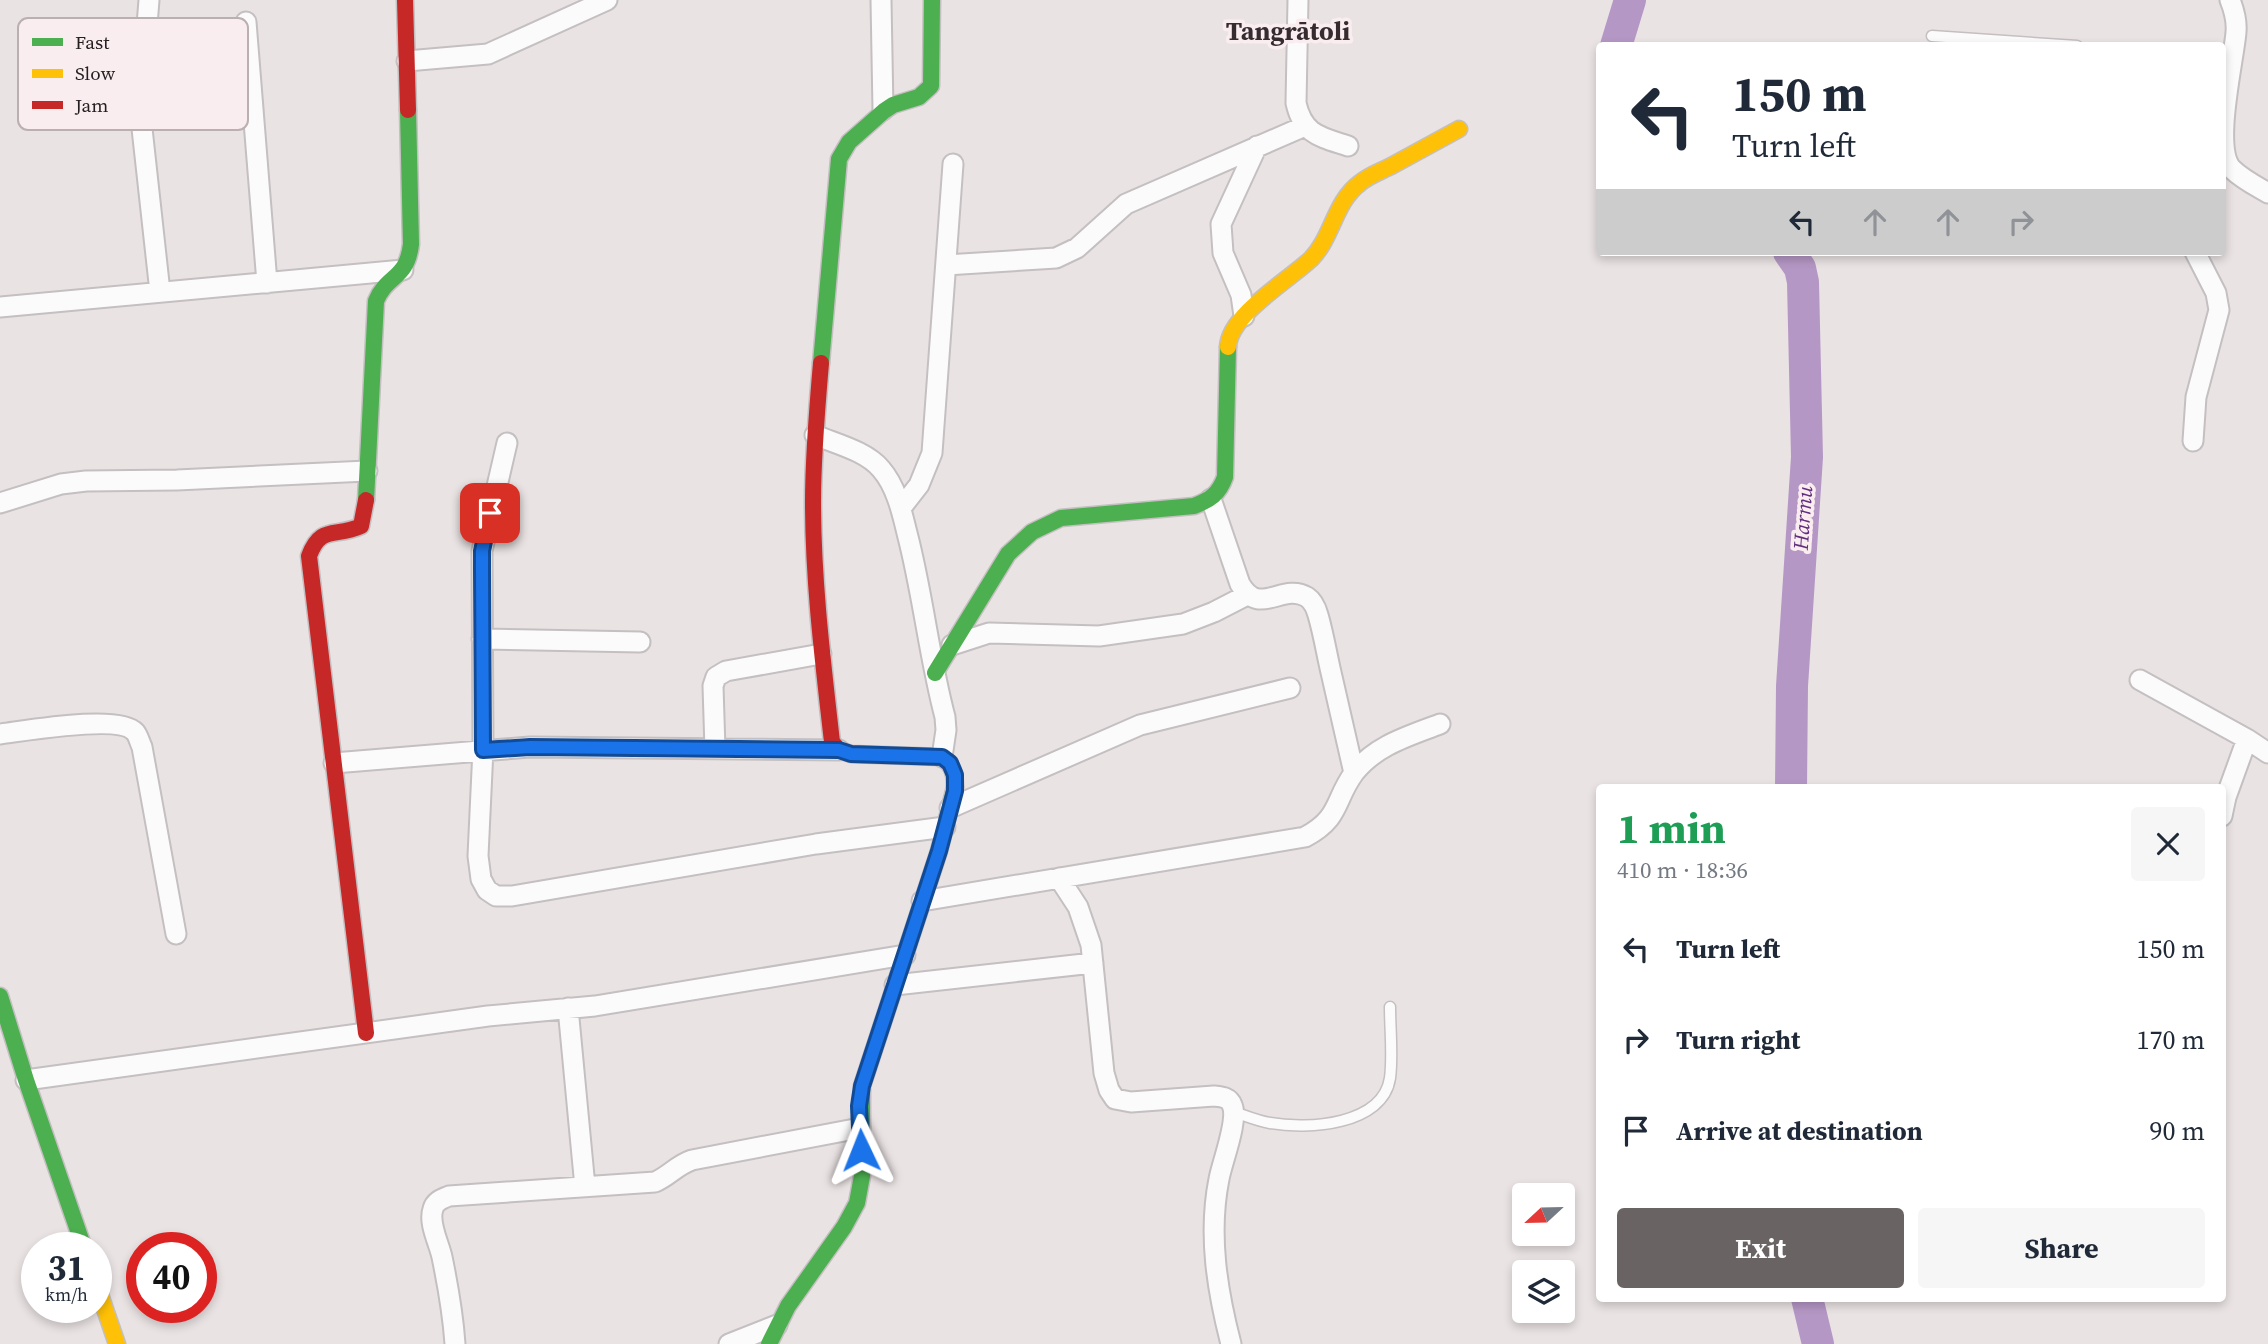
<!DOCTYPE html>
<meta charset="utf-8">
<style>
:root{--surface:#fff;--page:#f6f6f7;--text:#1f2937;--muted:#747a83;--accent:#696364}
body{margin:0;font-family:"Source Serif 4",serif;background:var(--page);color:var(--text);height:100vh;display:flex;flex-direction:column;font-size:26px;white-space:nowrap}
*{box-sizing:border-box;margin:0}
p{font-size:23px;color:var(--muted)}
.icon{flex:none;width:38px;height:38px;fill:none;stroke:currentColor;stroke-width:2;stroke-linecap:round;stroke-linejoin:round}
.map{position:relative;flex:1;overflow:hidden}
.drawer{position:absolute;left:1596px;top:784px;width:630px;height:518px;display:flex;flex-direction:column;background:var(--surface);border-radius:7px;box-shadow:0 4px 10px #0003}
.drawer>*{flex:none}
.banner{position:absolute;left:1596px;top:42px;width:630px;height:214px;border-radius:7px;box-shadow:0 4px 10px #0003;background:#fff;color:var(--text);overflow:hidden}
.needle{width:46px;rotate:248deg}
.fabs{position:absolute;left:1512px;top:1183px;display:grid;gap:14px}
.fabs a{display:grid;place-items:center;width:63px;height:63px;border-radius:7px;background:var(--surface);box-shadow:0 4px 10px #0003;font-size:35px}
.speed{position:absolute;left:21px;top:1232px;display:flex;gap:14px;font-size:35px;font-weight:700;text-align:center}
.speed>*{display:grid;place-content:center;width:91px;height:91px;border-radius:50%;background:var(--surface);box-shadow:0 4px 10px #0003;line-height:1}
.speed small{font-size:18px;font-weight:400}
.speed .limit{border:10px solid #d22;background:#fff;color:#111}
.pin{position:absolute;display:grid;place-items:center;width:60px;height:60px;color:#fff;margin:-30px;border-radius:14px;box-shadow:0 4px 10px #0006}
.me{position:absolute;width:77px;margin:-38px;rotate:358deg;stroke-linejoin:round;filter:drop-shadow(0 0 5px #0008)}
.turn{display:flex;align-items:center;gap:24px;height:147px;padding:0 21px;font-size:32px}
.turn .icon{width:91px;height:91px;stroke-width:2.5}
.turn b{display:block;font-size:49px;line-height:60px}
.lanes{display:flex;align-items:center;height:66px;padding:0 21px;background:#0003;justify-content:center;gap:35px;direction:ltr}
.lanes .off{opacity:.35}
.round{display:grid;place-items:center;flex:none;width:74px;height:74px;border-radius:7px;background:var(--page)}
.headline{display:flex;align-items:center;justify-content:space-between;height:119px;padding:0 21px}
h1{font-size:42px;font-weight:700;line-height:52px;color:#1e9e55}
.button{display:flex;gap:14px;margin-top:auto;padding:14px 21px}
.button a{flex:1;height:80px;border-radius:7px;background:var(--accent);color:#fff;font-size:28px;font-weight:700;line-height:80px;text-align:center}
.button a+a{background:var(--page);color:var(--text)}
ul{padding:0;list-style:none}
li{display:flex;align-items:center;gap:21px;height:91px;padding:0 21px}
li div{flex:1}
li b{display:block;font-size:26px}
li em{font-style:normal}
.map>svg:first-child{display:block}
</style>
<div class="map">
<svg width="2268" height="1344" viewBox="0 0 2268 1344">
<rect width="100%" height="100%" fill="#eae3e4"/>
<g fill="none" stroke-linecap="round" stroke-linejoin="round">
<path stroke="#b597c5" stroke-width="32" d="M1616,46L1630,0
M1789,252L1800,268L1803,282L1807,457L1792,686L1791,788
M1807,1298L1818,1344"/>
<g stroke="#c4bfc0" stroke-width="13">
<path id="lane" d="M1932,36L2077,46
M1234,1112C1246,1116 1258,1121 1270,1123C1308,1130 1383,1125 1390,1078C1393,1055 1390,1030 1390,1007"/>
</g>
<g stroke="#c4bfc0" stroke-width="23">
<path id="street" d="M149,0L145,50L136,74L160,292
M881,0L883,110
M1298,0L1296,103C1303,135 1321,137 1348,146
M2230,0C2234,10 2237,21 2236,32C2234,60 2212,148 2232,169C2242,179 2256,186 2268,193
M246,22L267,283
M407,61L488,54L607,0
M946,265L1056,258L1077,248L1126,204L1305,126
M0,307L403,270
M1244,316L1241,295L1223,253L1221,224L1257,146
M815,435C836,444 866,451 881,469C896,486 902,512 907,533C923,594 929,657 945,717L946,730L942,757
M2193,441L2196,397L2219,310L2216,293L2195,252
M507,443L482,551L483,749L478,856L481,879L487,890L496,896H512L816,844L945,827
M1211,499L1240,584C1260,618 1282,582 1307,597C1313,601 1316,608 1318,615C1323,632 1326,650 1330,668C1338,703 1346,738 1354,773
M0,503L61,484L86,481L177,480L367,471
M901,508L919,485L932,453L953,164
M482,639L640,642
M952,645L989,633L1099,636L1183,624L1214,612L1247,595
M2140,680L2247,739L2268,753
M0,734C25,731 119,714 135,732C138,735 140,743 142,747L176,934
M715,749L713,686L716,677L726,671L821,654
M334,763L530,747L839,750
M950,808L1140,725L1290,688
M2222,816L2226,797L2247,739
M1059,878L1078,907L1091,945L1104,1073L1109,1090L1115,1099L1131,1102L1214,1096C1222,1097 1229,1097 1232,1105C1239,1120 1222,1162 1219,1179C1208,1234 1217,1290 1231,1344
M922,901L1305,837C1341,818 1334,800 1354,773C1376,745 1409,736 1440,724
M895,985L1093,963
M568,1008L585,1187
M26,1080L488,1016L595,1006L905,955
M455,1344C453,1315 448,1286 442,1257C439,1243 428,1223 433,1209C435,1201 442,1199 449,1196L655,1182C669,1176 677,1165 692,1160L860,1128
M729,1344L777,1325"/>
</g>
<g stroke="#c4bfc0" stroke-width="19">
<path id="fast" d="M821,363L839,159L849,142L884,111L893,105L919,97L931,86L932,0
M366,500L376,301C387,274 407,280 411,244L408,110
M935,673L1008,554L1032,532L1061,518L1194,506C1210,500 1219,494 1225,477L1228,347
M0,996L26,1080L84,1248
M769,1344L788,1306L844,1227L857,1203L862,1176V1086L939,851L955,787"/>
</g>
<g stroke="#c4bfc0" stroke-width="19">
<path id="slow" d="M1228,347C1229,315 1289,280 1311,259C1332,238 1335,201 1360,183C1369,175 1382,171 1393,165C1415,153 1437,141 1459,129
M96,1283L117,1344"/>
</g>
<g stroke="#c4bfc0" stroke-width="19">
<path id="jam" d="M405,0L408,110
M821,363C817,409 813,456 813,502C813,582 823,662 832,742L839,750L851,754L942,757C953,765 955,774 955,787
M366,500L361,526C335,538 321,524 309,556L366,1033"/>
</g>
<use href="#lane" stroke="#fcfbfb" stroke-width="10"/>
<use href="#street" stroke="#fcfbfb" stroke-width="19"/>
<use href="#fast" stroke="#4caf50" stroke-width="16"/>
<use href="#slow" stroke="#ffc107" stroke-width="16"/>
<use href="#jam" stroke="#c62828" stroke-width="16"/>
</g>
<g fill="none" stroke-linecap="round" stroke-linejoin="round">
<g stroke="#114b97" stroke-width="18">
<path id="route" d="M490,513L482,551V570L483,750L530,747L839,750L851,754L942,757L950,763L955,775V791L939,851L862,1086L859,1106L861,1150"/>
</g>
<use href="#route" stroke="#1a73e8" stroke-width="12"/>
</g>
<g text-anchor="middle" stroke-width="7" stroke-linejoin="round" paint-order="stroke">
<g font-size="21" font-style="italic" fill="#612e7e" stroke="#faedf0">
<text transform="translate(1803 518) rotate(-86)" y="7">Harmu</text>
</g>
<g font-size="26" font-weight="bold" fill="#362c2f" stroke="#faedf0">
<text x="1288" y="40">Tangrātoli</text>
</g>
</g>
<rect x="18" y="18" width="230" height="112" rx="10" fill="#faedf0" stroke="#baafb1" stroke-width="2"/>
<rect x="32" y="38" width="31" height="8" fill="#4caf50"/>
<rect x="32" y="69" width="31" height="9" fill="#ffc107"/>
<rect x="32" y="101" width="31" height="8" fill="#c62828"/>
<g font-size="19" fill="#231e1f">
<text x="75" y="49">Fast</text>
<text x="75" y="80">Slow</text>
<text x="75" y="112">Jam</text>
</g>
</svg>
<div class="fabs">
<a><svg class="needle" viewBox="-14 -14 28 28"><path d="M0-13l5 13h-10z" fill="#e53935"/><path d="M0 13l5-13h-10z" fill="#747a83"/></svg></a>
<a><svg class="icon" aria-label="layers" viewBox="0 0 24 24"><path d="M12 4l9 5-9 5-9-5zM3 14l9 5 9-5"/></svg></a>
</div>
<div class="speed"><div>31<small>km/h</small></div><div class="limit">40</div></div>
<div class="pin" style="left:490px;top:513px;background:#d93025"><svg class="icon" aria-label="arrive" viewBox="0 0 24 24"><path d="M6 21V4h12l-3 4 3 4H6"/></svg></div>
<svg class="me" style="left:861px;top:1150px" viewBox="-20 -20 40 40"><path d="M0-17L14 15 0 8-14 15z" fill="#1a73e8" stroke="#fff" stroke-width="4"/></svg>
<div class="banner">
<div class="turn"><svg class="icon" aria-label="left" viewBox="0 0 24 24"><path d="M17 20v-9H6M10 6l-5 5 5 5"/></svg><div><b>150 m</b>Turn left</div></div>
<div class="lanes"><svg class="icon" aria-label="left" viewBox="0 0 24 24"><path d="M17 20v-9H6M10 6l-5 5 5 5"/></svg><svg class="icon off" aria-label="ahead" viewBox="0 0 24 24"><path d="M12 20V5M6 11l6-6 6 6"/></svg><svg class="icon off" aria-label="ahead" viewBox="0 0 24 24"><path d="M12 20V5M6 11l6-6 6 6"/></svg><svg class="icon off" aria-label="right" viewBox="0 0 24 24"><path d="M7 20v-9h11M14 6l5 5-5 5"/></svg></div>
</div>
<section class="drawer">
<div class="headline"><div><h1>1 min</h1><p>410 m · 18:36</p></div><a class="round"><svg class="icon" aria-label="close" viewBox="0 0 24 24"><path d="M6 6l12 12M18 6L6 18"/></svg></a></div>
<ul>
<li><svg class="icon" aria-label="left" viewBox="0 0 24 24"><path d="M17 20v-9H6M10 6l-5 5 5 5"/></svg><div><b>Turn left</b></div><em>150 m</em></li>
<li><svg class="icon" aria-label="right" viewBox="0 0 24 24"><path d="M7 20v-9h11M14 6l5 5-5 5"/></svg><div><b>Turn right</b></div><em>170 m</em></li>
<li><svg class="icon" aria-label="arrive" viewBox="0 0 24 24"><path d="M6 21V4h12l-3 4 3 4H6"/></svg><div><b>Arrive at destination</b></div><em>90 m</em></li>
</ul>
<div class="button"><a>Exit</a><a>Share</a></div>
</section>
</div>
